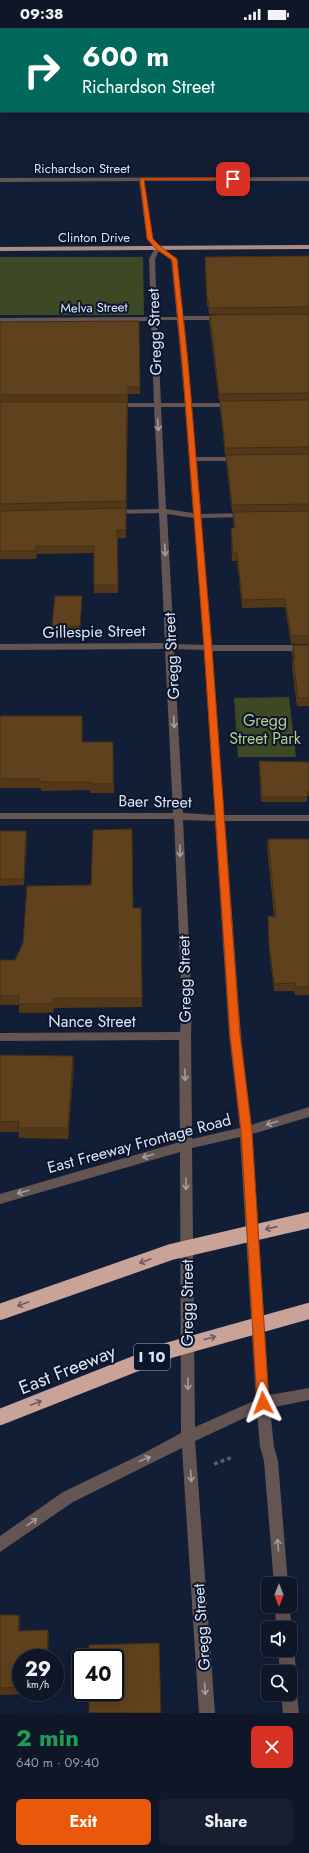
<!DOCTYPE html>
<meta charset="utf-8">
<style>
:root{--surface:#0e1628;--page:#171f30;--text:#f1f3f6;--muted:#9b9fa8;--line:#2e3545;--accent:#ea580c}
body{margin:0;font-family:Jost,sans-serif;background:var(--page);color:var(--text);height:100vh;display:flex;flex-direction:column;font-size:15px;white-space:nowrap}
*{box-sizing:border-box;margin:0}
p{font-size:13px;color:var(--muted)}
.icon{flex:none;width:22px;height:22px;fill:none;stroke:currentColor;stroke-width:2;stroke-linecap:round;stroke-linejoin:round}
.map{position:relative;height:1685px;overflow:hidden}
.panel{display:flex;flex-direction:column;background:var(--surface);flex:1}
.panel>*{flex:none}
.hud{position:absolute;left:0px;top:0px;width:309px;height:84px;box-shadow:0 4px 16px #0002,0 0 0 1px var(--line);background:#00695c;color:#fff;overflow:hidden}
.needle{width:26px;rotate:180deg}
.fabs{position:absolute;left:261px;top:1549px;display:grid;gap:8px}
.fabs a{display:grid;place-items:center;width:36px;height:36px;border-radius:6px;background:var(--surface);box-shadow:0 4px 16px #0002,0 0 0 1px var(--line);font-size:20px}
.speed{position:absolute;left:12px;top:1621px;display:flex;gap:8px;font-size:20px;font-weight:700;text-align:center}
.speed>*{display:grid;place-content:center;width:52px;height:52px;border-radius:50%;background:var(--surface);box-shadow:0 4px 16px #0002,0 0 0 1px var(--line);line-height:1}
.speed small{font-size:10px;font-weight:400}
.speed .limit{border:2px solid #111;border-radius:6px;background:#fff;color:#111}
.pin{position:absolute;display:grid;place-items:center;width:34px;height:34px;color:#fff;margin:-17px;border-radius:8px;box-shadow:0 2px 6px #0006}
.me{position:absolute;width:44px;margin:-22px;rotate:357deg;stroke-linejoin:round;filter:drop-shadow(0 0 3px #0008)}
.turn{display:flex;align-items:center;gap:14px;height:84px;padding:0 16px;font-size:18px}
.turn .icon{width:52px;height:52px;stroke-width:2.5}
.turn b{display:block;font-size:28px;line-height:34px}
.round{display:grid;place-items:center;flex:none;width:42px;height:42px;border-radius:6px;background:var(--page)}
.overview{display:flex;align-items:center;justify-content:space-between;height:68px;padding:0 16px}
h1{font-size:24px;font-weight:700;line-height:30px;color:#1e9e55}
.action{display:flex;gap:8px;margin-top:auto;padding:8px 16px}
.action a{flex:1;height:46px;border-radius:6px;background:var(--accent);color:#fff;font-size:16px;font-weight:700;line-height:46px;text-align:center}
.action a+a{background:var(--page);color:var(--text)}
.status{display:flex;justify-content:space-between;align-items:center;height:28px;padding:0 20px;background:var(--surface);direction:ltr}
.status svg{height:11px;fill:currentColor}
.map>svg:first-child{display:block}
</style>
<div class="status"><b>09:38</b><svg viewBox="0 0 49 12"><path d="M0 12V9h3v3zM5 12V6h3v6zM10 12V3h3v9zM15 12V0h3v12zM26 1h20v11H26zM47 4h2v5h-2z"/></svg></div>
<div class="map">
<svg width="309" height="1685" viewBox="0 0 309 1685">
<rect width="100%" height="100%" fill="#121e36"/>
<path fill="#3d4924" d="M0,229H143L144,287H0Z
M289,669L296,729H238L234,670Z"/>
<path fill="#000a0c" d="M56,0H309V11L308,1Z"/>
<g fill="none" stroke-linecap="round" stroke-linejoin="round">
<path stroke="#535e74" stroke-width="3.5" stroke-dasharray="4 3" stroke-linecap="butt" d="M214,1436L233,1429"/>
<path fill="#655552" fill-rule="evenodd" d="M308,40H309V46H308Z
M309,149V153H144L153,211L160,219L177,231L183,288H222L225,290L222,292H184L192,375H233L236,377L233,379H192L196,429H239L243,431L239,433H197L201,486L245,485L249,487L245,489L201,490L212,617H309V623H212L224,787H309V793H225L241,1007L251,1097L309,1079V1089L252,1106L269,1367L309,1360V1372L270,1380L274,1419L278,1433L288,1556H274L264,1433L260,1419L257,1384L195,1413L215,1685H199L182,1420L73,1474L0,1524V1508L63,1464L144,1425L181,1405L180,1124L0,1176V1166L180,1114L179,1012L0,1013V1005L180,1004L182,978L174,791H0V785H173L165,621L0,622V616L165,615L159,485L113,486L109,484L113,482L159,481L154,379H115L112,377L115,375H154L151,293L0,294V290L151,289L149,231L155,220L147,211L139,153L0,154V150ZM159,223L171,232L177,289H157L155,231ZM157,292H177L185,375H161ZM161,379H185L193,485L166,481ZM167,486L194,490L204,617L174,616ZM174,621L204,622L215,787L183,785ZM183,792L215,793L229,1007L240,1100L192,1111L191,1008L192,978ZM240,1109L256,1372L195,1399L192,1120Z
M275,1578H289L292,1600L290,1604V1600H276Z
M290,1616C296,1623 297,1641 293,1649L290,1651V1644H280L278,1622H290Z
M290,1659L294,1661L297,1666L299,1685H283L281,1666H290Z"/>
<path fill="#ad8c84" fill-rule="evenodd" d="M309,217V221L0,223V219Z"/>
<path stroke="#c9a298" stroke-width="16" d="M0,1284L171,1224L309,1192
M0,1389L170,1322L309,1283"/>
</g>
<path fill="#523819" d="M309,228V286H209L208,278H207L205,229Z
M309,286V616H291L285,579L242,580L237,533H232L231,508V500H234L233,491V484H232L226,434V427H225L220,380V373H219L209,293L210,287Z
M139,293L140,366H128L126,510H118V565H94V525L37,526L36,531H0V294Z
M82,568L80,603H53L52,598Z
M293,617H309V678H297L292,639L293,631L292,624Z
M0,688H82V714H113L114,765H90V762L41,763V760H0Z
M259,733L309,734V768H307V774H261L259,738Z
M0,803H26L27,809L24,857L0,858Z
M268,811H309V967H295L294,963H274L269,922L268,896V888H274L267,819Z
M133,880H141L142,979L54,980L53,985H19V977H0V932H15Z
M0,1027L73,1028L74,1038L68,1111L19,1110V1104H0Z
M0,1587H19L20,1594V1603L49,1609L21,1630V1664H48V1666L0,1667Z"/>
<path fill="#422e14" d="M82,568V573L80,603V598Z
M26,803L27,809L24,857V851Z
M73,1028L74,1038L68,1111V1100Z
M19,1587L20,1594L19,1610L18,1603Z
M48,1602L49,1609L48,1630H47Z"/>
<path fill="#5f411d" stroke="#422e14" d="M309,228V279L209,280L208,271H207L205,229Z
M309,286V365L219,366L210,287Z
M139,293L140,359H128V367H0V294Z
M309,372V419L225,420L220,373Z
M0,374H127L126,473L0,476Z
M309,426V476L232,477L226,427Z
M126,480V502H117L118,557H94V518H36V523H0V483Z
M309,483V608H291L285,571L242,572L237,525H233L231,500H235L233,484Z
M55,568H82L80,598H52Z
M293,617H309V670H298L293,631H295Z
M0,688H82V714H113V756H90V754H40V751H0Z
M259,733L309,734V763H307V769H262Z
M132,801L133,880H141L142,970H53V976H18L19,968H0V932H15L23,915L27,858L91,857L93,802Z
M0,803H26L24,851H0Z
M268,811H309V959H296L295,955L274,956L269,915L268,888L276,889Z
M0,1027L73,1028L68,1100H18L19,1093L0,1094Z
M0,1587H19L18,1603L48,1602L47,1630H21V1659L0,1660Z
M159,1615L161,1685H89V1664H115V1630H89V1617Z"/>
<defs><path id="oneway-shaft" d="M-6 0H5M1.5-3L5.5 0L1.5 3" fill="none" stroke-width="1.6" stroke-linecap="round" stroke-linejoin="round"/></defs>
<g stroke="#a19ea4">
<use href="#oneway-shaft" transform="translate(158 397) rotate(86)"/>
<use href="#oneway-shaft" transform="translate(165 522) rotate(87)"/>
<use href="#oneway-shaft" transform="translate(174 694) rotate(87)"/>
<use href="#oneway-shaft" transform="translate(180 823) rotate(88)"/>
<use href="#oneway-shaft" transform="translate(185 1047) rotate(89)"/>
<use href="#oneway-shaft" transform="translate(272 1095) rotate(162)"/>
<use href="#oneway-shaft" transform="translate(148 1128) rotate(164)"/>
<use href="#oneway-shaft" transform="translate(186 1156) rotate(90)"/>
<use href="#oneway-shaft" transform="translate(23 1164) rotate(164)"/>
<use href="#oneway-shaft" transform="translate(188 1356) rotate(90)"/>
<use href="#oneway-shaft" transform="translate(145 1431) rotate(-23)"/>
<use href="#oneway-shaft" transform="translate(191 1448) rotate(86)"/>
<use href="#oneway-shaft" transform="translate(32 1494) rotate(-35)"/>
<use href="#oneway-shaft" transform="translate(278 1517) rotate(-95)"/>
<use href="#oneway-shaft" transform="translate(205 1661) rotate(86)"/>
</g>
<g stroke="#6a5b62">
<use href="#oneway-shaft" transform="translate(271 1200) rotate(167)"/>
<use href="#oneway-shaft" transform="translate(145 1233) rotate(160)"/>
<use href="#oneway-shaft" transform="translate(23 1276) rotate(160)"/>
<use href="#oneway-shaft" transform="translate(210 1310) rotate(-15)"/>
<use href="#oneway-shaft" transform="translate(36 1375) rotate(-22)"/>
</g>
<path fill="#ea580c" stroke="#983908" d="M140,150H233L235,151L233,152H144L153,211L160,218L177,231L188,334L212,620L240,1007L252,1103L269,1375L267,1379L263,1381L258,1379L257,1375L241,1103L230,1007L204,620L182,334L172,232L156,221L147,211Z"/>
<g text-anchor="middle" stroke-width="4" stroke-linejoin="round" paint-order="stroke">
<g font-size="13" fill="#dde6f7" stroke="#0a142b">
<text x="82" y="145">Richardson Street</text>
<text x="94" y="214">Clinton Drive</text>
<text transform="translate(94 279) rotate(-1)" y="5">Melva Street</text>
</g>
<rect fill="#0a142b" stroke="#9ea7ba" stroke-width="1" x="134" y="1316" width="36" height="26" rx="3"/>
<g font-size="15" font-weight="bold" fill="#dde6f7">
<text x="152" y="1334">I 10</text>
</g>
<g font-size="16" fill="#dde6f7" stroke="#0a142b">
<text transform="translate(154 304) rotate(-92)" y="6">Gregg Street</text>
<text transform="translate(94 603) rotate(-1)" y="6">Gillespie Street</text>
<text transform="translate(171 628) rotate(-93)" y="6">Gregg Street</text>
<text transform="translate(155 773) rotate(1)" y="6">Baer Street</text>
<text transform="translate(184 951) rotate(-91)" y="6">Gregg Street</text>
<text x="92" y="999">Nance Street</text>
<text transform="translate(139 1115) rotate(-15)" y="6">East Freeway Frontage Road</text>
<text transform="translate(187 1275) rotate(-90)" y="6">Gregg Street</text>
<text transform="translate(201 1599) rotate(-94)" y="6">Gregg Street</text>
</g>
<g font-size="16" fill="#b7cf89" stroke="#0a142b">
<text x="265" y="698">Gregg<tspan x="265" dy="18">Street Park</tspan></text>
</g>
<g font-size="19" fill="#dde6f7" stroke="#0a142b">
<text transform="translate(67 1341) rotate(-22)" y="7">East Freeway</text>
</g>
</g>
</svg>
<div class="fabs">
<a><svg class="needle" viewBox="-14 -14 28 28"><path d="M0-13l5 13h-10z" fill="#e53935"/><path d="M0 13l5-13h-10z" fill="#9b9fa8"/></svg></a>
<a><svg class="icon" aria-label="sound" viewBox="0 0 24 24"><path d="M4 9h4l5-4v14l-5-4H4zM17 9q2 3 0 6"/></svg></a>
<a><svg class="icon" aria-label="search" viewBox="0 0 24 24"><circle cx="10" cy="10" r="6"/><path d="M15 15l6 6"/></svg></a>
</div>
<div class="speed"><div>29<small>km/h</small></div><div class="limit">40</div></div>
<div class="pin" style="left:233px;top:151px;background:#d93025"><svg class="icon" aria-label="arrive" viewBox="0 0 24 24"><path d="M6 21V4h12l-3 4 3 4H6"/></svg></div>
<svg class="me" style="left:263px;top:1375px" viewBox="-20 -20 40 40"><path d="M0-17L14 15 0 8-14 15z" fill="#ea580c" stroke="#fff" stroke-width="4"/></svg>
<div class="hud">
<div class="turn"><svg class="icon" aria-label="right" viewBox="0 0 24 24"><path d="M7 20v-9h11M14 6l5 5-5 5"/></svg><div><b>600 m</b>Richardson Street</div></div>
</div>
</div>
<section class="panel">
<div class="overview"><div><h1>2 min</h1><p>640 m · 09:40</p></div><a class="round" style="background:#d93025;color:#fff"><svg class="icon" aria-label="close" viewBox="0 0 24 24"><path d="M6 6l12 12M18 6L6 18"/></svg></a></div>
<div class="action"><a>Exit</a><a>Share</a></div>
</section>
